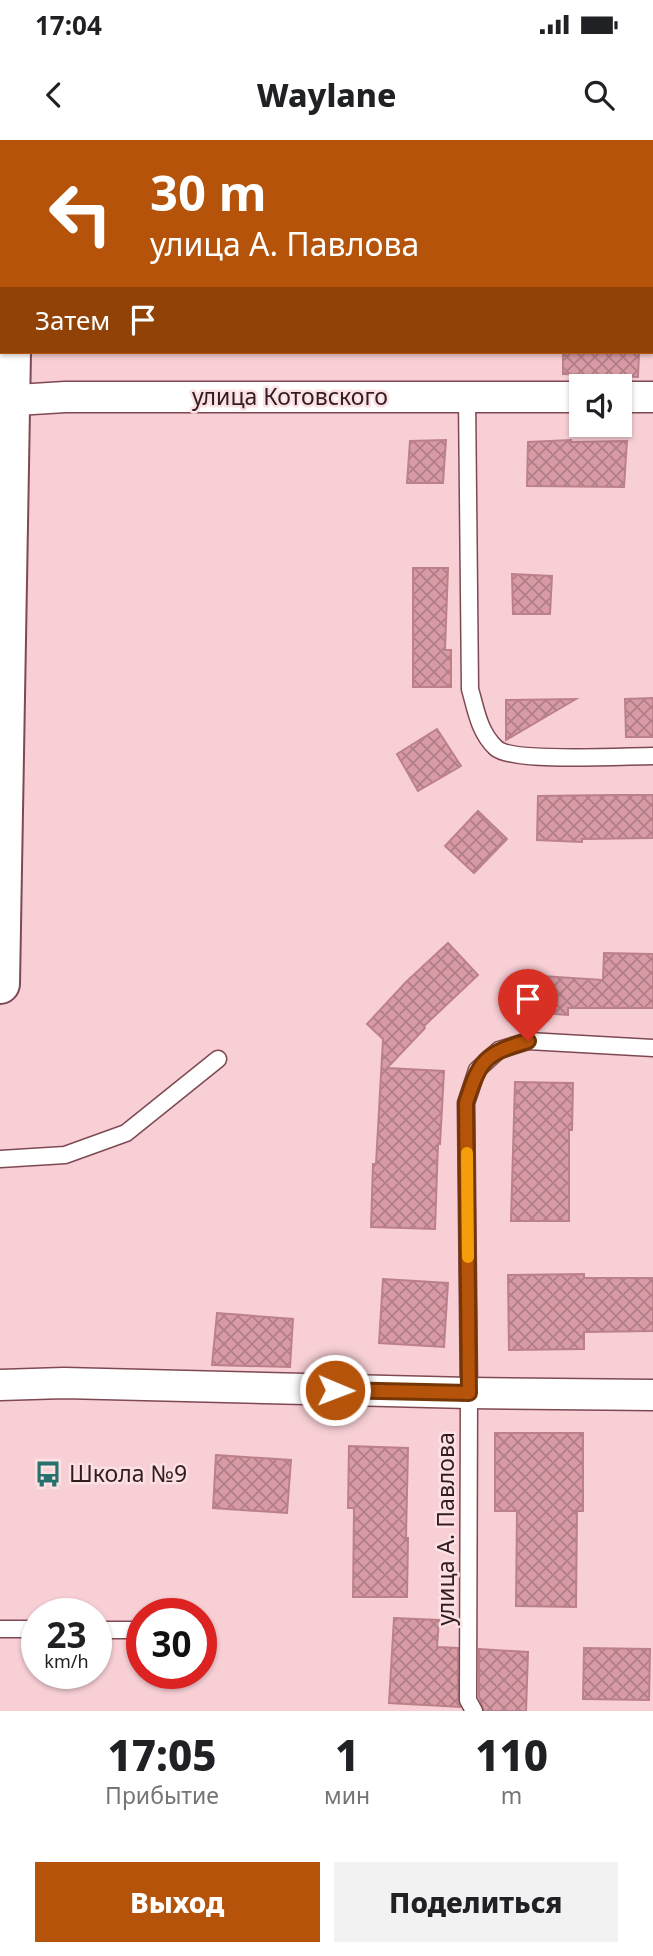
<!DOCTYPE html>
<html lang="ru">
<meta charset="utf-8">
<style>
:root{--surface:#fff;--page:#f2f2f2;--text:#202124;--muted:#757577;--accent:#b45309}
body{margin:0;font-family:"Noto Sans",sans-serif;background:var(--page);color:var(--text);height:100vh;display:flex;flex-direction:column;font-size:26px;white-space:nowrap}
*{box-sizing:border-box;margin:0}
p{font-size:23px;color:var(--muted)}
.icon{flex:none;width:38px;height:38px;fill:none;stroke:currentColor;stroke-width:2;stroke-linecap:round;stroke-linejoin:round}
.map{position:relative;height:1571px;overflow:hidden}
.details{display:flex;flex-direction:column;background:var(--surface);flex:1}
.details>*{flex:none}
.top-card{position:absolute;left:0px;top:0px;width:654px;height:214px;box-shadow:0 2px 5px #0004;background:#b45309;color:#fff;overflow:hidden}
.buttons{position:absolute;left:569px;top:234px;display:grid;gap:14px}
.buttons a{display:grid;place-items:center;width:63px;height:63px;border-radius:0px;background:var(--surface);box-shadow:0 2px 5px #0004;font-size:35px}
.speed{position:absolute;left:21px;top:1458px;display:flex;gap:14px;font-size:35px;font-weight:700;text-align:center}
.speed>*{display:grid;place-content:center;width:91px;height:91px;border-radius:50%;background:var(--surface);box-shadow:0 2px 5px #0004;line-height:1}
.speed small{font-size:18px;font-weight:400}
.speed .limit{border:10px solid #d22;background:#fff;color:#111}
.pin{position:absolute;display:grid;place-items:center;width:60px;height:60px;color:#fff;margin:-72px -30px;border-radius:50% 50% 50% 0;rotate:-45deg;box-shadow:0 0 7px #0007}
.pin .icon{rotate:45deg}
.me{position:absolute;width:77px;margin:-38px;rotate:91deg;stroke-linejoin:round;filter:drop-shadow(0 0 5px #0008)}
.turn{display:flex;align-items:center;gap:24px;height:147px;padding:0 35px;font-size:32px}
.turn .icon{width:91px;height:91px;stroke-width:2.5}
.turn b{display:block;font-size:49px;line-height:60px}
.then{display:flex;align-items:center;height:66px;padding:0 35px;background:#0003;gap:14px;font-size:26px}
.eta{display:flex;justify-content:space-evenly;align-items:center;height:119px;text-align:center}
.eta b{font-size:42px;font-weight:800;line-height:49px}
.primary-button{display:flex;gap:14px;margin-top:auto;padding:14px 35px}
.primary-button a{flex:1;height:80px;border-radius:0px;background:var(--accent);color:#fff;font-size:28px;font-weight:800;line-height:80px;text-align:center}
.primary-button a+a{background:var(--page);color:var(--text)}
.status{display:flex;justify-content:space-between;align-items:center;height:49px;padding:0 35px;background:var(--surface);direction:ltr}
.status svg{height:19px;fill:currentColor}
header{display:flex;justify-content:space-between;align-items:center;height:91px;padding:0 35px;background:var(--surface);font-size:32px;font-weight:800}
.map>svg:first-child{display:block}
</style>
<div class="status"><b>17:04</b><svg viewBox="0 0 49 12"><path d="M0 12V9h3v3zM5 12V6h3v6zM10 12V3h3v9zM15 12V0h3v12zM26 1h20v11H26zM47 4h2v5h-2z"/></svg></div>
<header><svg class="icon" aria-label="back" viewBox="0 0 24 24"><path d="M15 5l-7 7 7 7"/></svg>Waylane<svg class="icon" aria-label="search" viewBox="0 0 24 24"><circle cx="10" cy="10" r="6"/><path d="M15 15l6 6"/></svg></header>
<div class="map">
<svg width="653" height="1571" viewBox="0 0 653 1571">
<defs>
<pattern id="building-cross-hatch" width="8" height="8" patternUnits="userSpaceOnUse" patternTransform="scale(1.75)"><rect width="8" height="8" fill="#d89ba5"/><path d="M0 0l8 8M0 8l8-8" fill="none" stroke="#b07e86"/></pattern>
</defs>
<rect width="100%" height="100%" fill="#f7cfd5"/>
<path fill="url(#building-cross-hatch)" stroke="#bc808b" stroke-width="2" d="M563,212H639L638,237L563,234Z
M446,300L443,343H407L410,301Z
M571,300V302L627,301L624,347L527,346L528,302Z
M413,428H448L445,510H451V547H413Z
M512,434L552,436L550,474H513Z
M653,558V597H626L625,559Z
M576,559L506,600V560Z
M437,589L461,626L418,651L397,614Z
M612,655H653V698L582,699V702L537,700L538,656Z
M478,671L507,699L474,733L445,706Z
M448,803L478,835L424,886L425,888L387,928L444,931L440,1004H438L435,1089L371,1087L373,1024H376L383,899L367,884L406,842Z
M604,813L653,814V868H568V875L525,872L527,835L603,840Z
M515,942L573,943L572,990H569V1081H511Z
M584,1134V1138H653V1191L584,1192V1209L509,1210L508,1135Z
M383,1139L448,1143L444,1207L379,1203Z
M217,1173L293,1179L290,1227L212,1225Z
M495,1293H583V1371H577L576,1467L516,1466L517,1371H495Z
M349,1306L408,1308L406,1398H408L407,1457H353L354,1368H348Z
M216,1315L291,1320L287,1373L213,1368Z
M394,1478L439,1480L437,1507L458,1508V1560L460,1567L389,1563Z
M584,1508L650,1509L649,1560L583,1559Z
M479,1509L528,1512L526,1571H484L479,1557Z"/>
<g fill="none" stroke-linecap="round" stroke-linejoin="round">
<g stroke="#7f4953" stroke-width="19">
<path id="lane" d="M467,257L470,549C476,570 479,592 496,608C512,623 625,616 653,616
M0,1019L65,1015L126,993L218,919
M0,1489H37
M96,1490H140
M474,1571L468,1560L469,1253L466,963L477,930L499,910L528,901L653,908"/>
</g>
<g stroke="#7f4953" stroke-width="33">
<path id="street" d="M620,257H653
M0,261L65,257H581
M0,1245L64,1243L469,1253L653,1255"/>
</g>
<g stroke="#7f4953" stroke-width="42">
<path id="primary" d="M15,2V0
M0,844L11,212"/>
</g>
<use href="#lane" stroke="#fff" stroke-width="16"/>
<use href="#street" stroke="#fff" stroke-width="30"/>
<use href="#primary" stroke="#fff" stroke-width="38"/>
</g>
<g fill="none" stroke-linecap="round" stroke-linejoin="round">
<g stroke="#753606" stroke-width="18">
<path id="route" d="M335,1250L469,1253L466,963C480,920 484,914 528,901"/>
</g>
<use href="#route" stroke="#b45309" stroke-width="12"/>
<path stroke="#f59e0b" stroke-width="12" d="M467,1013L468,1117"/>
</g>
<defs>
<g id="bus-bare" transform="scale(2.1)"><path d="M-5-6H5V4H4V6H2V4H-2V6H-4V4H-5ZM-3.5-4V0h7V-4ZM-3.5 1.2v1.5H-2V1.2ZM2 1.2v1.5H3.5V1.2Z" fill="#27706b" stroke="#fbe0e4" stroke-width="2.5" paint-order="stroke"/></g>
</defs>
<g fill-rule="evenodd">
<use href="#bus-bare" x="48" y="1334"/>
</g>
<g text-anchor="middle" stroke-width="5" stroke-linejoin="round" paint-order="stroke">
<g font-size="23" fill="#331c20" stroke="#fbe0e4">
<text x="290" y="265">улица Котовского</text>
<text transform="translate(446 1389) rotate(-90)" y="8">улица А. Павлова</text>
</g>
<g font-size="23" fill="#331c20" stroke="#fbe0e4" text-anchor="start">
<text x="69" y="1342">Школа №9</text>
</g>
</g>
</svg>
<div class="buttons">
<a><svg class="icon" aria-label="sound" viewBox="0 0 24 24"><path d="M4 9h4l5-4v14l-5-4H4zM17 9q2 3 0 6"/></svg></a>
</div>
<div class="speed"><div>23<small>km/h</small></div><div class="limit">30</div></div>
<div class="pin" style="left:528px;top:901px;background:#d93025"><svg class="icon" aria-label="arrive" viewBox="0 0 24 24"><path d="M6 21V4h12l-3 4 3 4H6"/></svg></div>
<svg class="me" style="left:335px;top:1250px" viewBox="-20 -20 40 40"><circle r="17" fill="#b45309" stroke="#fff" stroke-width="3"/><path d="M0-11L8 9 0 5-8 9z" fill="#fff"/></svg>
<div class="top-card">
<div class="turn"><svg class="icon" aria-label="left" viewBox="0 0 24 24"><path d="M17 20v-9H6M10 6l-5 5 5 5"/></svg><div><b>30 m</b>улица А. Павлова</div></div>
<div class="then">Затем<svg class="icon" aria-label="arrive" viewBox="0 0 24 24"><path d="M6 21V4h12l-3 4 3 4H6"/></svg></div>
</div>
</div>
<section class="details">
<div class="eta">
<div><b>17:05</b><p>Прибытие</p></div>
<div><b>1</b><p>мин</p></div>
<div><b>110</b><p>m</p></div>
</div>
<div class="primary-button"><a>Выход</a><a>Поделиться</a></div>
</section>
